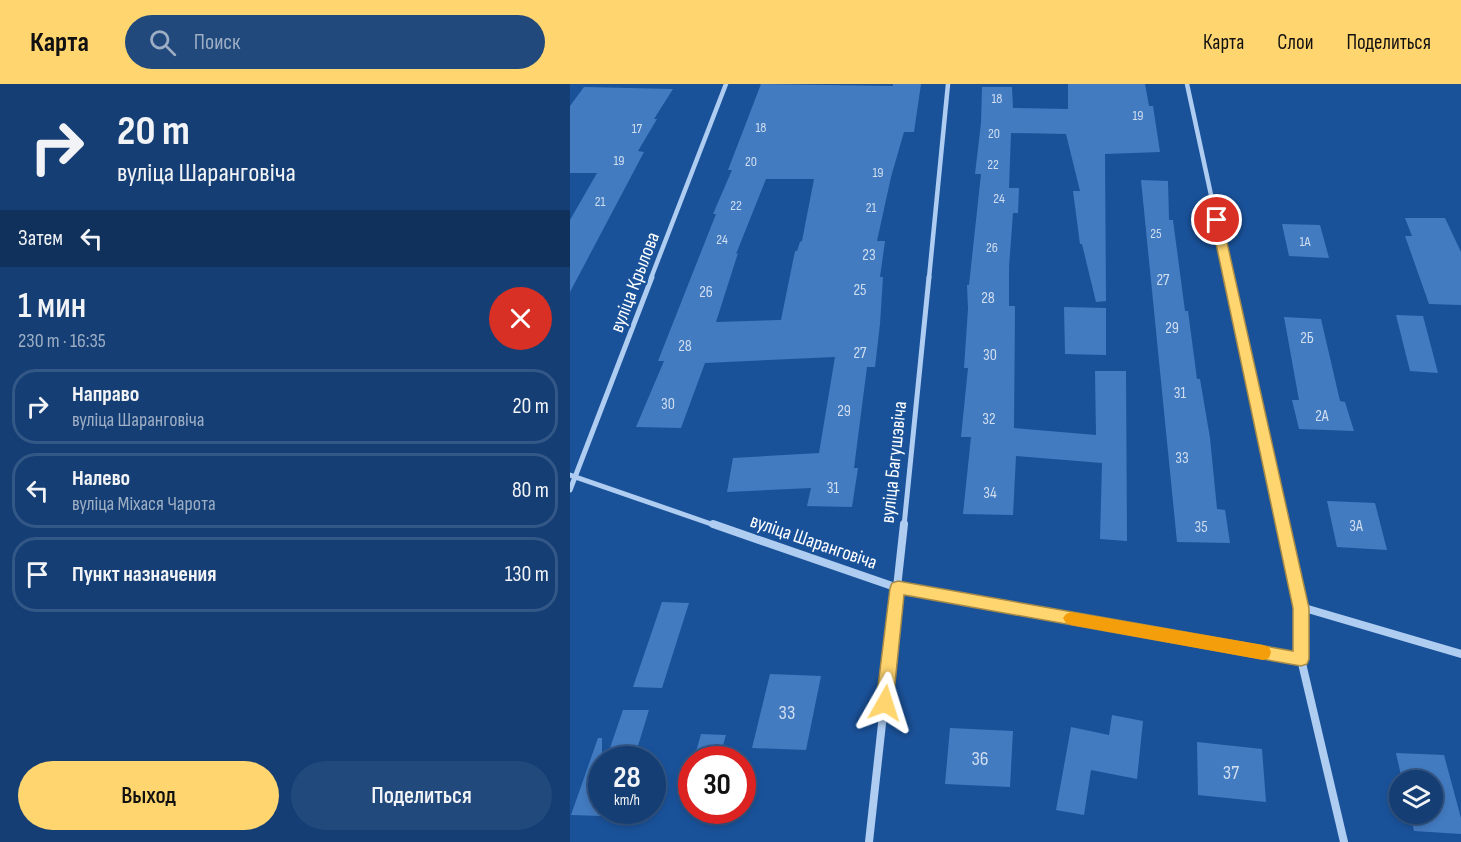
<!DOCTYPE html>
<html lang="ru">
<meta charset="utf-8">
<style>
:root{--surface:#143e74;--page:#21497c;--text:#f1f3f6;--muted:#9daec5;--line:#335786;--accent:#ffd56f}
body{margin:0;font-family:"Sofia Sans Condensed",sans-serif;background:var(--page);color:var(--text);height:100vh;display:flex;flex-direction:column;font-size:22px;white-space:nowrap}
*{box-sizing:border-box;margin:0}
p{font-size:20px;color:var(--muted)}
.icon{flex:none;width:33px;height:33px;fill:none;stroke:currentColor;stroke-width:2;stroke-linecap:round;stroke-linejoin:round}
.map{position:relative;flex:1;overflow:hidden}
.sheet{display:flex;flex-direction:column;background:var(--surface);width:570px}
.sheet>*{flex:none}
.guide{background:#143e74;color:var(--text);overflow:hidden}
.buttons{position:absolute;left:819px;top:686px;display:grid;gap:12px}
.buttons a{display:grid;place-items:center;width:54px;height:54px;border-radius:50%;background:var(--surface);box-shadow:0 3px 9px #0003,0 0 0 2px var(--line);font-size:30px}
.speed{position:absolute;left:18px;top:662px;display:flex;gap:12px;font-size:30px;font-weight:700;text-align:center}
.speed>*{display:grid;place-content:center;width:78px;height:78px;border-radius:50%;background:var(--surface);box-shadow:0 3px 9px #0003,0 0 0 2px var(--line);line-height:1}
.speed small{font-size:15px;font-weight:400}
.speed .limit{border:9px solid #d22;background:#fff;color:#111}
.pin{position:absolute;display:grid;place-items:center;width:51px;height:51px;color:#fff;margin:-26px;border:3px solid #fff;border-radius:50%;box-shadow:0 2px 6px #0007}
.me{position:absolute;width:66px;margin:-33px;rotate:6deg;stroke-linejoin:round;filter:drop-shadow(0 0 4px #0008)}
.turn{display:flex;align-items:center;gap:21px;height:126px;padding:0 18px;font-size:27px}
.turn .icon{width:78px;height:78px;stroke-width:2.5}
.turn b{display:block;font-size:42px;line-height:51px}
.then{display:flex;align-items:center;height:57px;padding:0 18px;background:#0003;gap:12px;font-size:22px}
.round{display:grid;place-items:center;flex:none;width:63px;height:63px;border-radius:32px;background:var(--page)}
.head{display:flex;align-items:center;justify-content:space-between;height:102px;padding:0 18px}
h1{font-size:36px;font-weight:600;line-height:45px}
.action{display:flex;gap:12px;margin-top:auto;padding:12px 18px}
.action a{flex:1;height:69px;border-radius:36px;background:var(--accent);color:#111;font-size:24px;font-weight:600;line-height:69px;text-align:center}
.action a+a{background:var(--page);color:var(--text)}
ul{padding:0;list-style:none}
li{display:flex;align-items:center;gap:18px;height:75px;margin:0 12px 9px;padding:0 6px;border:3px solid var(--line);border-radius:24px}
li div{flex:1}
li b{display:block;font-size:22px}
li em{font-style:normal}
header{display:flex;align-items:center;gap:36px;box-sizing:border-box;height:84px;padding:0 30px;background:var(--accent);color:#111}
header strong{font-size:28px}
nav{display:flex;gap:33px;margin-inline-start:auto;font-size:21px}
.search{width:420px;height:54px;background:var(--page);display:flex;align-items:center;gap:15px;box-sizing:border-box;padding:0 21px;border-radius:33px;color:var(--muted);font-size:22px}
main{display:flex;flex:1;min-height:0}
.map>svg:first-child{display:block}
</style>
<header>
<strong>Карта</strong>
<div class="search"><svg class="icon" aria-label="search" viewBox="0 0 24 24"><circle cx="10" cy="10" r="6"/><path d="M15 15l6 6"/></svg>Поиск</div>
<nav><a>Карта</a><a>Слои</a><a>Поделиться</a></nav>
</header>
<main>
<section class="sheet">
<div class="guide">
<div class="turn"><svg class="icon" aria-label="right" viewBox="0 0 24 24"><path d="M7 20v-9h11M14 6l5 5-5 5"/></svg><div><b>20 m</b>вуліца Шаранговіча</div></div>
<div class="then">Затем<svg class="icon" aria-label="left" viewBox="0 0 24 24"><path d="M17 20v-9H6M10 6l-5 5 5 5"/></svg></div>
</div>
<div class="head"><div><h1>1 мин</h1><p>230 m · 16:35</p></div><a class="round" style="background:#d93025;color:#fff"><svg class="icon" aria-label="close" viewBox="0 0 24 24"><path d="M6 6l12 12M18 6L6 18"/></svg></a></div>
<ul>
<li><svg class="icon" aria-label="right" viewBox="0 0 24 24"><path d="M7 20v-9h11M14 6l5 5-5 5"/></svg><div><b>Направо</b><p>вуліца Шаранговіча</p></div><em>20 m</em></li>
<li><svg class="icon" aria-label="left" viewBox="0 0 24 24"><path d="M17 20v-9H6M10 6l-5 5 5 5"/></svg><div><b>Налево</b><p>вуліца Міхася Чарота</p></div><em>80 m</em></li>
<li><svg class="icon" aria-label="arrive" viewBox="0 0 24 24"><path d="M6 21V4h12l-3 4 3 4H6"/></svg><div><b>Пункт назначения</b></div><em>130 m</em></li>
</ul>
<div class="action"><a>Выход</a><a>Поделиться</a></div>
</section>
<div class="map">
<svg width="891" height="758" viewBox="0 0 891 758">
<rect width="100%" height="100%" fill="#1a529a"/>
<path fill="#437bc1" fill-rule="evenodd" d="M191,0L323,2V0H351L344,48H334L321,93L307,157H315L310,193H313L310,240L305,283H297L284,384H288L282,423L237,422L241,404L157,408L163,374L249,369L265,273L135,279L111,344L66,343L94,277H88L146,130H143L162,86H158ZM196,95H244L232,157L230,158L227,167H225L211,236L146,238L168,169L166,170Z
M498,0H575L579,22H583L590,68L535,70L536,217L526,218L512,160H510L503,107H510L496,50L441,49L439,104H449L448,129H443L439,183V222H445L444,344L526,351L525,287H556L557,457L530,455L532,379L446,372L443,431L393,430L401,353H391L398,284H394L398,225L397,201H399L411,90H405L411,39L412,3H442L443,24L498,25Z
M14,3L103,5L84,35H87L68,67L74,68L0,208V136L27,89H0V22Z
M571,96L598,97L599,136H603L615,227H618L627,295H630L640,354L647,425L655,426L660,459L607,458Z
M835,134H875L891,168V221L859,220L835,152H842Z
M712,140L750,141L759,174L719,172Z
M494,223L536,224V271L495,270Z
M826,231L853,232L868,289L840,287Z
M714,233L751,235L770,317L775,318L784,347L729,345L722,316H729Z
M757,417L805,419L817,466L767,463Z
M92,518L119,519L92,604L63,603Z
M200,590L251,592L236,666L182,664Z
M53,626H79L67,665L40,664Z
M542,631L573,637L567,695L521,686L514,731L486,726L501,643L539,651Z
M380,644L443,647L440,703L375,700Z
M131,650L156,651L149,675H124Z
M28,654H32V732L1,731Z
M627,658L692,665L696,718L628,711Z
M826,669L874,671L891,734V750L844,747L840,729H862V696H832Z"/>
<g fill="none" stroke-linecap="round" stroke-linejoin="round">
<path stroke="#afcdf1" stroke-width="4.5" d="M617,0L659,194
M81,194L156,0
M359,194L378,0"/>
<path stroke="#afcdf1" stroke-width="5" d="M659,193L713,442
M0,391L147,442
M0,406L82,193
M334,442L359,193"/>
<path stroke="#afcdf1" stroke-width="8" d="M143,440L328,504L731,575
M713,440L731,523V575L774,758
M731,523L891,570
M299,758L334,440"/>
</g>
<path fill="#ffd56f" stroke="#a68a48" stroke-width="1.5" d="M647,133L652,136L739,524V575L737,580L731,582L334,511L323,619L321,625L315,627L309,625L306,619L320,504L322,499L328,497L723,567V524L641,136Z"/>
<path fill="#f59e0b" d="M501,528L693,561L699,563L701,568L699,574L693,576L501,541L496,539L493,534L496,530Z"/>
<g text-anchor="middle" stroke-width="4.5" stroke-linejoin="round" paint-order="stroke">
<g font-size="14" fill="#d0def0">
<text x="427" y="19">18</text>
<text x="568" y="36">19</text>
<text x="191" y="48">18</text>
<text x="67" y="49">17</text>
<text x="424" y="54">20</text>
<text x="49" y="81">19</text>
<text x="181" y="82">20</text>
<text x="423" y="85">22</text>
<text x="308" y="93">19</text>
<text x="429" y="119">24</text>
<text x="30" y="122">21</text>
<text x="166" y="126">22</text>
<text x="301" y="128">21</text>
<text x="586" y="154">25</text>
<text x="152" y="160">24</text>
<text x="735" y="162">1А</text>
<text x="422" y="168">26</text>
</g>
<g font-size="16" fill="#d0def0">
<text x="299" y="176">23</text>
<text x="593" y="201">27</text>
<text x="290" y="211">25</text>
<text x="136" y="213">26</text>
<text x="418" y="219">28</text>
<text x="602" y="249">29</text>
<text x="737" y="259">2Б</text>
<text x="115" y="267">28</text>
<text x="290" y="274">27</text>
<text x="420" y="276">30</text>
<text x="610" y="314">31</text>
<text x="98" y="325">30</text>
<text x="274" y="332">29</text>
<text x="752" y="337">2А</text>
<text x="419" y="340">32</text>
<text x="612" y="379">33</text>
<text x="263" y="409">31</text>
<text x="420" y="414">34</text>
<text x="786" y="447">3А</text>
<text x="631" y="448">35</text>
</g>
<g font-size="20" fill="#fff" stroke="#1a529a">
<text transform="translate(64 198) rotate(-69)" y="7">вуліца Крылова</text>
<text transform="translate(323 378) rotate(-84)" y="7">вуліца Багушэвіча</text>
<text transform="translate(244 457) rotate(19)" y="7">вуліца Шаранговіча</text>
</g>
<g font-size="20" fill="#d0def0">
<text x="217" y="635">33</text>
<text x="410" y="681">36</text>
<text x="661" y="695">37</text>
</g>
</g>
</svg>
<div class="buttons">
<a><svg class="icon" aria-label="layers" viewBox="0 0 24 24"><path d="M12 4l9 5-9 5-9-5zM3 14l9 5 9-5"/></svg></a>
</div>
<div class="speed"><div>28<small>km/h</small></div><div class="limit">30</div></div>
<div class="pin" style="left:647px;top:136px;background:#d93025"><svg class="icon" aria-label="arrive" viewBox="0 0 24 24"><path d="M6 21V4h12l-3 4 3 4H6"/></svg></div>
<svg class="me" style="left:315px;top:619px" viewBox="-20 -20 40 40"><path d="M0-17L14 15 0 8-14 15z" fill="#ffd56f" stroke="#fff" stroke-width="4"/></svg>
</div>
</main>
